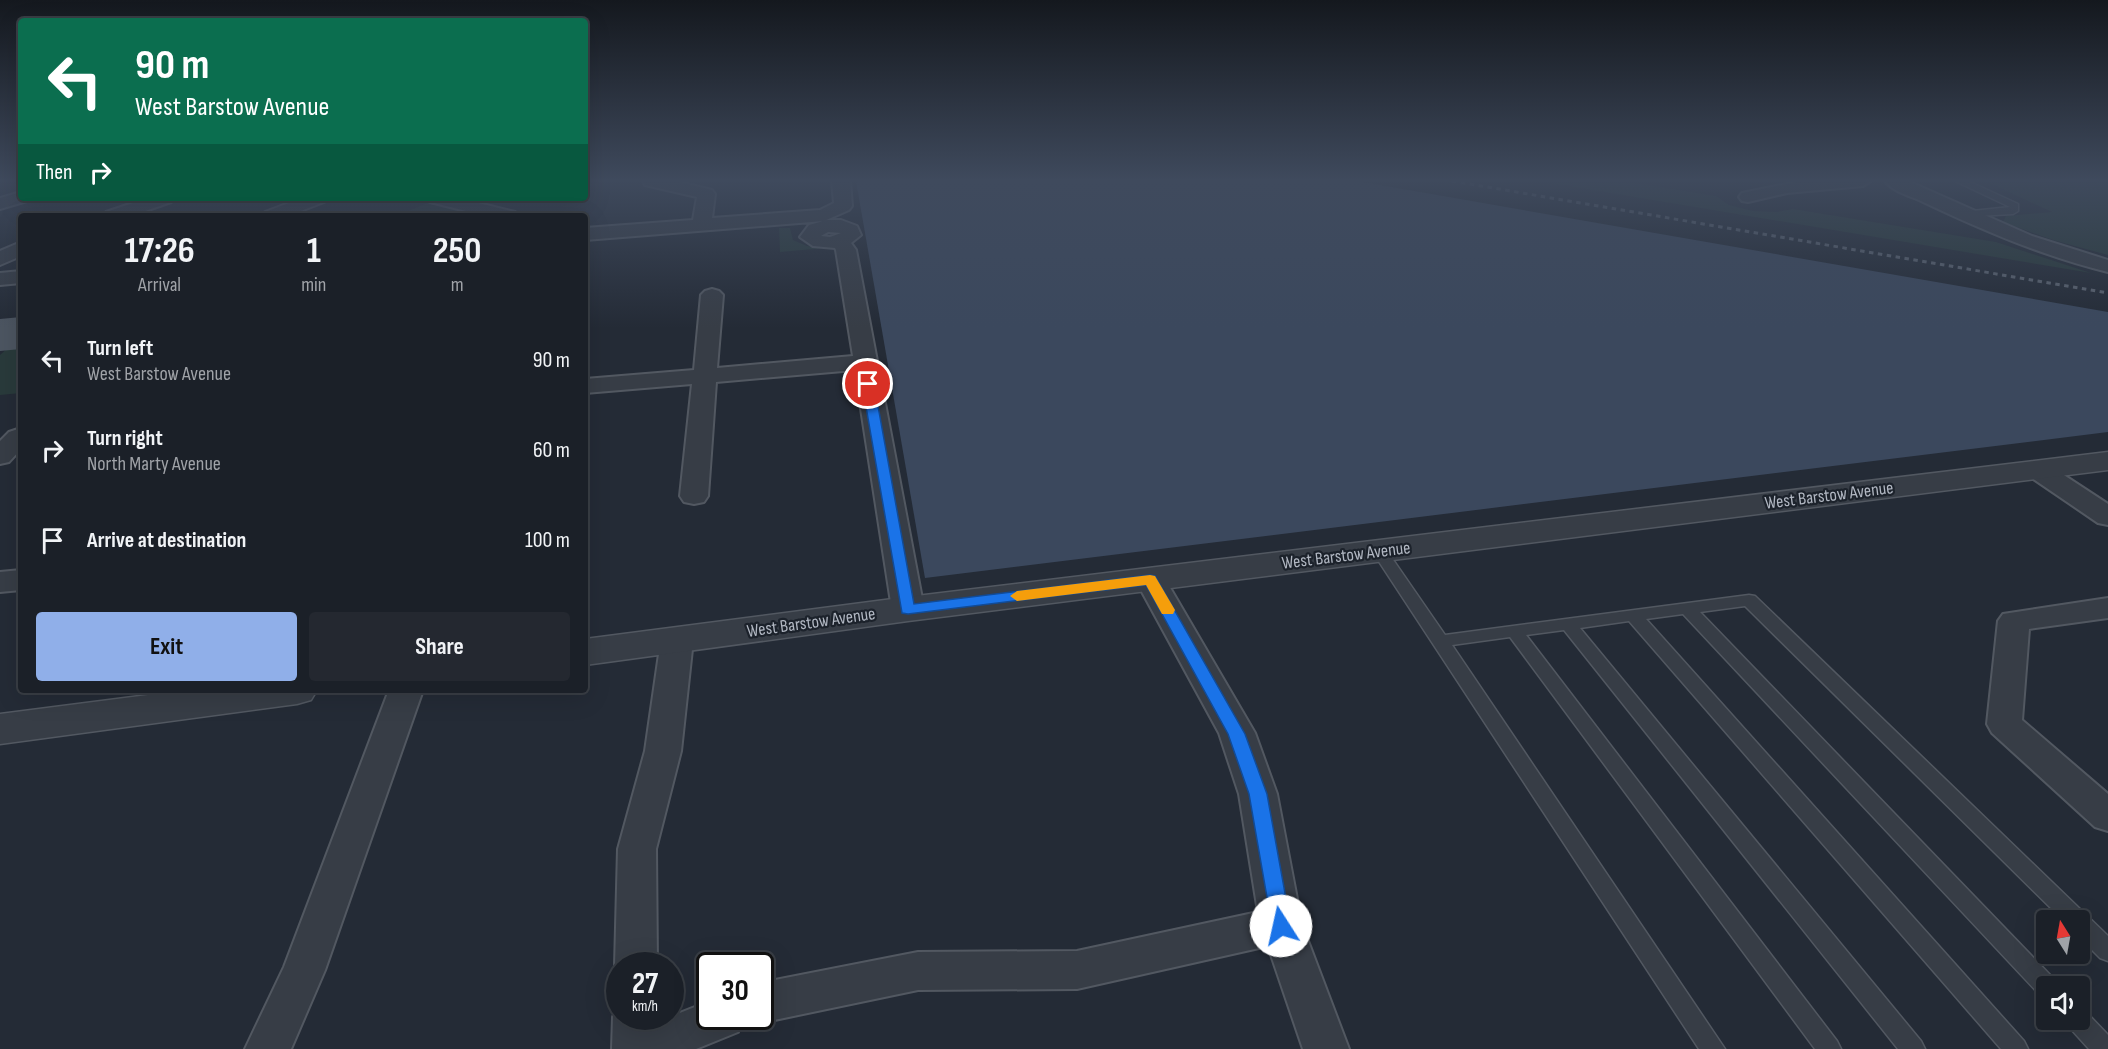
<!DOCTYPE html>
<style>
:root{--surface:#1b2028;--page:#242830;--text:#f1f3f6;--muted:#a0a3a8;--line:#393e45;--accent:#90afe9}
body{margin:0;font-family:"Sofia Sans Condensed",sans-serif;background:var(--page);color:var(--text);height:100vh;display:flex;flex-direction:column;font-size:22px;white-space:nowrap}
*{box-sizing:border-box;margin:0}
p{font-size:20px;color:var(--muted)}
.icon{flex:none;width:33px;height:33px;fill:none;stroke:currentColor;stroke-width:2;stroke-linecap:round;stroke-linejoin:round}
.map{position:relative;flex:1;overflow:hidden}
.side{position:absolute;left:18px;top:213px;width:570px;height:480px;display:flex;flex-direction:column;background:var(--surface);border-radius:6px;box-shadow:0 6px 24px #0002,0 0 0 2px var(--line)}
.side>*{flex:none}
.guide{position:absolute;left:18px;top:18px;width:570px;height:183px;border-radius:6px;box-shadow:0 6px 24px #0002,0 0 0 2px var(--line);background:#0b6e4f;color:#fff;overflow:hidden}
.needle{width:39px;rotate:349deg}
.buttons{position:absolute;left:2036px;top:910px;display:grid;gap:12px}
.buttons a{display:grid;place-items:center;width:54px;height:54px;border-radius:6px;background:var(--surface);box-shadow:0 6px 24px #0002,0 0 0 2px var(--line);font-size:30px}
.speed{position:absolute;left:606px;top:952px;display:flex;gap:12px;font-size:30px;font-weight:700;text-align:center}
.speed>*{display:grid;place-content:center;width:78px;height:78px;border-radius:50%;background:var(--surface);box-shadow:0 6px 24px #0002,0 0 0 2px var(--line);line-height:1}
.speed small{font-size:15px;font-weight:400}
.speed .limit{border:3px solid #111;border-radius:9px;background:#fff;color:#111}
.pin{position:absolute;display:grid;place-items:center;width:51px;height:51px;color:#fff;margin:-26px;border:3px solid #fff;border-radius:50%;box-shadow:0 2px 6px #0007}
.me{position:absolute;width:66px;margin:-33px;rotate:350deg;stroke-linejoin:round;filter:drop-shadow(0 0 4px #0008)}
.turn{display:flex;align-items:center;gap:21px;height:126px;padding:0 18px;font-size:27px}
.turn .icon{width:78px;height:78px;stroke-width:2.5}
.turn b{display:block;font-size:42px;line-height:51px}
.then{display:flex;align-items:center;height:57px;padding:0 18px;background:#0003;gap:12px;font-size:22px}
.eta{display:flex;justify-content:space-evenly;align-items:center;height:102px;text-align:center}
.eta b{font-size:36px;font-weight:700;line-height:42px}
.button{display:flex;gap:12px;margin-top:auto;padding:12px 18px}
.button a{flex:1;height:69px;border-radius:6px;background:var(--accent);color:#111;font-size:24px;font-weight:700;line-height:69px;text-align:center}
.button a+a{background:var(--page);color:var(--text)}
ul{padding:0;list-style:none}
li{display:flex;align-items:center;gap:18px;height:90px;padding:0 18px}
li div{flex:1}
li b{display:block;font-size:22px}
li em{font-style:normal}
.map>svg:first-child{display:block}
</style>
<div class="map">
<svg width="2108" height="1049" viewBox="0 0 2108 1049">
<rect width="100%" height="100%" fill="#242b36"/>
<path fill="#293a3b" d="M1539,181H1623L1716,196L1729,205L1753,211L1777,212L1793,209L1996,242L2091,273Z
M1985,181H2108V255L2053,240L2003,222L2006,216L2052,212Z
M430,202L467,213L451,216H396Z
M779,228H790L793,240L807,246L826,248L780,252Z
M21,336V393L0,395V355Z"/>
<path fill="#3b485d" d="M856,181H1357L2108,312V432L925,578Z"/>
<path fill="#4c5561" d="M21,317V349L0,351V319Z"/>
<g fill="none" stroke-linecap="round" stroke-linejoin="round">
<g stroke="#525861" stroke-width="3">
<path id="service" d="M1955,181H1968L2018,204V211L2013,214L1960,217V213L1963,212L2010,207Z
M1380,546L1385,548L1445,635L1749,595L1755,596L2108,936V961L2100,958L2079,937V921H2064L1745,606L1700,612L2055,980L2058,987H2046V997L2039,994L1683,614L1646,619L2024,1041L2028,1049H2001L1629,621L1580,628L1921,1041L1925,1049H1898L1564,630L1526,635L1837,1041L1841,1049H1815L1510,637L1452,645L1725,1049H1699L1372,551Z
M2079,1009L2086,1012L2108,1035V1049H2089L2070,1028L2066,1020H2079Z"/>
</g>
<g stroke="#525861" stroke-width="4">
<path id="minor" d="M643,181H675L712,190L715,194L712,218L820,210L834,203L832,181H850L852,206L849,210L824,221L585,240V228L693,220L697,197L645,185Z
M1801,181H1871L1863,186L1787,193L1748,202L1742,201L1739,197L1742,193Z
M1885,181H1908L2032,236L2108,260V272C2043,256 1982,230 1921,201C1910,196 1892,191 1885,181Z
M21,192V198H29L27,201L0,209V198Z
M148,198H174L171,202L131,216H104L106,212Z
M302,198H327L324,202L288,216H263L265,212Z
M427,198H458L515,212L517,216H486L430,202Z
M827,220H841L857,226L861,235L851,243L856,250L924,609L919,616L908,619L897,616L892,609L855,370L716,382L708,496L704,502L694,504L684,502L680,496L692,384L585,393V379L694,370L701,295L705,291L712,289L719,291L723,295L717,368L853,356L836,250L835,248L813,246L800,237L809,225ZM828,232L841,233L830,237L821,236Z
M21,242V256L0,265V251Z
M21,271V283L0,285V273Z
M18,429L21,430V449L9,462L0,464V441L9,432Z
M2038,462L2047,464L2108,504V525L2098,523L2029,476L2025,470L2029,464Z
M1150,569L1161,572L1165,579L1255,733L1277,794L1302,925L1349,1049H1303L1268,946L1077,989L918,990L760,1023L744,1017H760V983L918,952L1077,951L1258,912L1239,794L1219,733L1135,579L1139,572Z
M21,570V590L0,592V572Z
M2108,598V618L2029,629L2022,720L2108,794V831L2095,827L1992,733L1987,724L1998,621L2003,614Z
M677,629L688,632L693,640L681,751L656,849L657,966H620V977L615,966L618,849L645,751L661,640L666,632Z
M389,690H423L325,970L291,1049H245L284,967Z
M710,1001V1017H744L738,1032L696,1049H612L613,1017L619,1002L620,1017H657V1022Z"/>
</g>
<g stroke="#525861" stroke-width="3">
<path id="tertiary" d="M2108,452V470L908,621L585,665V639L908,597Z
M187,690H317L311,700L297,704L0,744V714Z"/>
</g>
<use href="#service" fill="#373d46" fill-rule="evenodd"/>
<use href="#minor" fill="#373d46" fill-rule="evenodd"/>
<use href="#tertiary" fill="#373d46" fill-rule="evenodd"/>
<path stroke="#5b636f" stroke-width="3" stroke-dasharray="4.5 4.5" stroke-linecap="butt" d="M1452,181L2108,293"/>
</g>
<linearGradient id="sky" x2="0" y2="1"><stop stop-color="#14181e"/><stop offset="0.55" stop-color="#3f4a5d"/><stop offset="1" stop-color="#3f4a5d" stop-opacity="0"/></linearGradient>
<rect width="2108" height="328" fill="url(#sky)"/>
<path fill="#1a73e8" stroke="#114b97" stroke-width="1.5" d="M868,381L874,384L914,604L1150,575L1155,576L1245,734L1267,794L1291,926L1288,932L1281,934L1274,932L1272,926L1249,794L1228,734L1146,585L908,614L902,613L862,384Z"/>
<path fill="#f59e0b" d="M1150,575L1155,576L1175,610L1173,614H1162L1146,585L1017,601L1010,596L1017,591Z"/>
<g text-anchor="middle" stroke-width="4.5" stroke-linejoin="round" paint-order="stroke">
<g font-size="18" fill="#b2b8c3" stroke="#1c222b">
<text transform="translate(1829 495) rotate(-7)" y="6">West Barstow Avenue</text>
<text transform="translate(1346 555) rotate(-7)" y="6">West Barstow Avenue</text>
<text transform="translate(811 622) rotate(-8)" y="6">West Barstow Avenue</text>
</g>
</g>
</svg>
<div class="buttons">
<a><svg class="needle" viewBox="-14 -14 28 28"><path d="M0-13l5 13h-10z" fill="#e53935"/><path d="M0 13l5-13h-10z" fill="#a0a3a8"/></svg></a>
<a><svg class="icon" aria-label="sound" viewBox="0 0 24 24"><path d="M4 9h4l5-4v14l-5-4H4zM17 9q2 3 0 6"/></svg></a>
</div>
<div class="speed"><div>27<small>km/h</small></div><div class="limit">30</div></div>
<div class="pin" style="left:868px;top:384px;background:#d93025"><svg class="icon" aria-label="arrive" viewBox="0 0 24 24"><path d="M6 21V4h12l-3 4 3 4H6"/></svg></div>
<svg class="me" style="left:1281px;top:926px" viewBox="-20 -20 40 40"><circle r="19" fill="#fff"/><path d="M0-13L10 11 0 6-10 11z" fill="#1a73e8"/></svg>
<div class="guide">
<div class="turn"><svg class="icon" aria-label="left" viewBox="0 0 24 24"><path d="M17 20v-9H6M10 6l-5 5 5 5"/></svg><div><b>90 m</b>West Barstow Avenue</div></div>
<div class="then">Then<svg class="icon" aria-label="right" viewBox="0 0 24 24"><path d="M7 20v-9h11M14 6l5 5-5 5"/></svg></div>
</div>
<section class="side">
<div class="eta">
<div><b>17:26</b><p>Arrival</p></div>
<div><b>1</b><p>min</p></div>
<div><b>250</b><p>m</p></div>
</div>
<ul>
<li><svg class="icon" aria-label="left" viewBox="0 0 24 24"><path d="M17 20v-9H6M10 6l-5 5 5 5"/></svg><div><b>Turn left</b><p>West Barstow Avenue</p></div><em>90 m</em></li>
<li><svg class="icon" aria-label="right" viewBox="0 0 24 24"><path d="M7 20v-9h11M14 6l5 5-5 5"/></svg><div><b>Turn right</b><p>North Marty Avenue</p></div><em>60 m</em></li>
<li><svg class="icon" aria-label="arrive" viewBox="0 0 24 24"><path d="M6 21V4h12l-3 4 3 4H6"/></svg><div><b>Arrive at destination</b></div><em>100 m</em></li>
</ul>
<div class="button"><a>Exit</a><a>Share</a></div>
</section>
</div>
